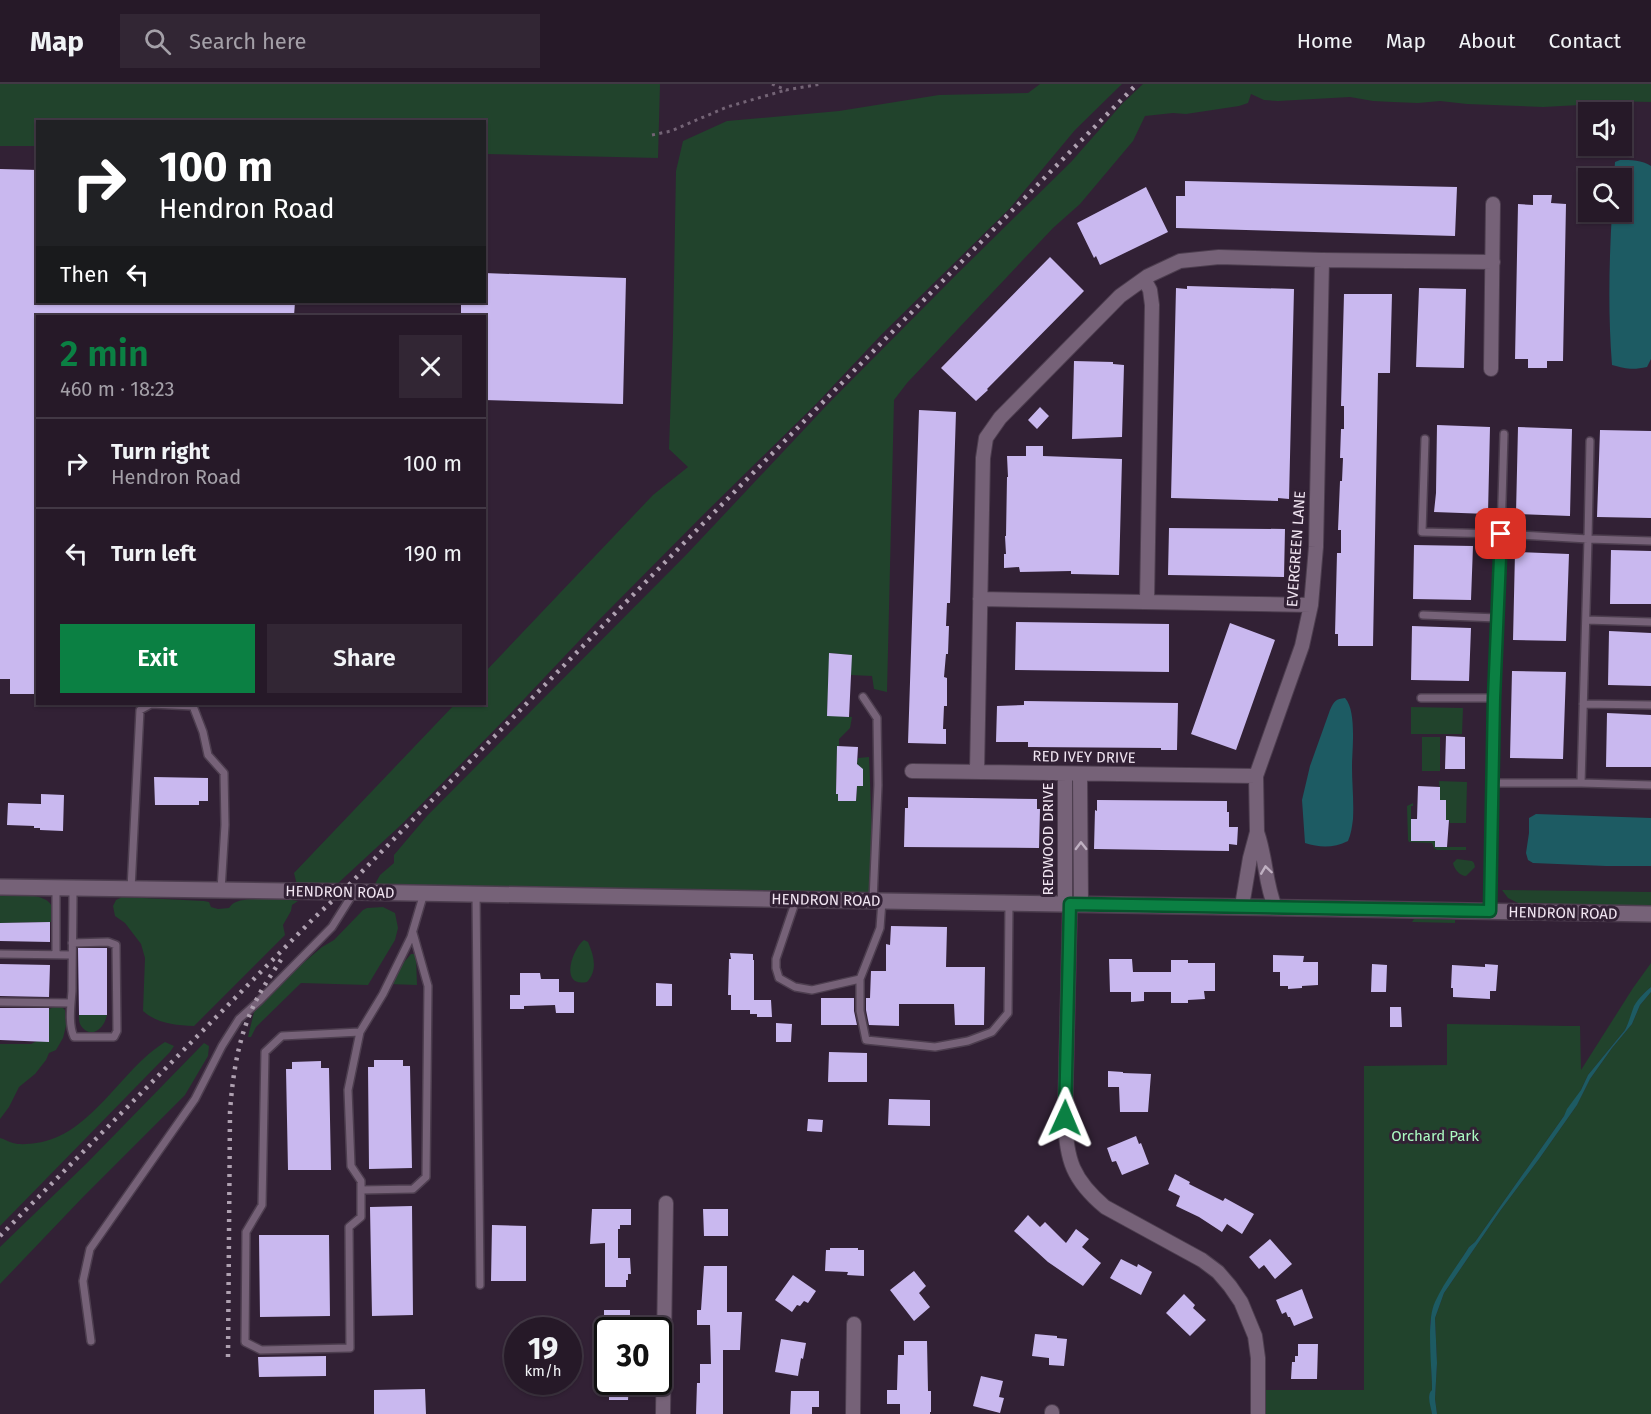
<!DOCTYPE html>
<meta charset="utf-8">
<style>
:root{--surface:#261928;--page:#322634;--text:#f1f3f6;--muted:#a4a0a8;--line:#423845;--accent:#0b8043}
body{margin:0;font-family:"Fira Sans",sans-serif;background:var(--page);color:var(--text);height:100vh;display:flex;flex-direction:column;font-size:22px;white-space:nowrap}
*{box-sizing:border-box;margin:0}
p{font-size:20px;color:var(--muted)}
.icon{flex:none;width:33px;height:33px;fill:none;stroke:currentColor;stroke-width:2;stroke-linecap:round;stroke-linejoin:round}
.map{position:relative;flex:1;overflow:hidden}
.details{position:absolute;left:36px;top:231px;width:450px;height:390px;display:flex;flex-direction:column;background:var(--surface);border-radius:0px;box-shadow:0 2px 4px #0004,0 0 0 2px var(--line)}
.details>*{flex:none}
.guide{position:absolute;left:36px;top:36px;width:450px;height:183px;border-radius:0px;box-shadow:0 2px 4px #0004,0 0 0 2px var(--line);background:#202124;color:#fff;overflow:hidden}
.tools{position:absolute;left:1578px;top:18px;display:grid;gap:12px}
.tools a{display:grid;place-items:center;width:54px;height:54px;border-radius:0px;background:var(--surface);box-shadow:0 2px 4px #0004,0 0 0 2px var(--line);font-size:30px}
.speed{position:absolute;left:504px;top:1233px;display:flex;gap:12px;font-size:30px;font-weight:700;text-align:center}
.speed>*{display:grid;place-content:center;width:78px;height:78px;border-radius:50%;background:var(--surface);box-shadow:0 2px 4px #0004,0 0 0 2px var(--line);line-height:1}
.speed small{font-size:15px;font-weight:400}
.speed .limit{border:3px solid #111;border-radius:9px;background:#fff;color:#111}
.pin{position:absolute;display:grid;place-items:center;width:51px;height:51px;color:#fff;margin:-26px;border-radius:12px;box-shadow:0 3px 9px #0006}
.me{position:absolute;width:66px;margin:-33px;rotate:1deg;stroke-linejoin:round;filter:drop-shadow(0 0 4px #0008)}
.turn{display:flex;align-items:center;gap:21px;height:126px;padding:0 24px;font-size:27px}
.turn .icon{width:78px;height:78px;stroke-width:2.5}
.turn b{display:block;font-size:42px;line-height:51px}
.then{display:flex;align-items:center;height:57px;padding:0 24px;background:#0003;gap:12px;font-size:22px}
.round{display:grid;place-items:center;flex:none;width:63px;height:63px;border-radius:0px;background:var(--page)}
.headline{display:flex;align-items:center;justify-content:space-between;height:102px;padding:0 24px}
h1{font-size:36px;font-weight:600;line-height:45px;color:var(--accent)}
.cta{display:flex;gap:12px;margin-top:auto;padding:12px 24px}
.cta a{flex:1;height:69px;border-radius:0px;background:var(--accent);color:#fff;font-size:24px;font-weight:600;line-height:69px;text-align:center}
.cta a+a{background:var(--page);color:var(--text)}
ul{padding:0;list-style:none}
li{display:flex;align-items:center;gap:18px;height:90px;padding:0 24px;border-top:2px solid var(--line)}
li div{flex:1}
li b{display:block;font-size:22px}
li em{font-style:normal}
header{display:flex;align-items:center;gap:36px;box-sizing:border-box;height:84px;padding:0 30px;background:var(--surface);border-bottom:2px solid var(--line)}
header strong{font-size:28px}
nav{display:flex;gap:33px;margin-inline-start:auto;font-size:21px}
.search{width:420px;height:54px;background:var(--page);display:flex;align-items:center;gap:15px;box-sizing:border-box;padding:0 21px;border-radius:0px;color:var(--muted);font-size:22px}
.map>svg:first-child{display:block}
</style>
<header>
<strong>Map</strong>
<div class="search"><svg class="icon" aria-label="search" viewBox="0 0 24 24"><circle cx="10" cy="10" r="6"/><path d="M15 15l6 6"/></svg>Search here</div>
<nav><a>Home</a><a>Map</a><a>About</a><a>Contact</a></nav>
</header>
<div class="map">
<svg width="1651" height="1330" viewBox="0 0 1651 1330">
<rect width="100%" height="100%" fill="#322135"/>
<path fill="#21432c" d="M0,0H660L658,74L485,70L484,38H38L37,62H0Z
M1040,0H1122L1075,46L1010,124L881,251L816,320L703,431L595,540L506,634L403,739L335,802L297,801L294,789L455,620H484L485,588L653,411L688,383L669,365L673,250L676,87L683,57L727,37L839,27L939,11L1028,9Z
M1143,0H1651V18L1608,17L1580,21L1543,23L1467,20L1440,17L1418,19L1393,18L1373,17L1350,13L1278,17L1264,16L1251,10L1248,19L1239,22L1186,30L1173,29L1145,32L1133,57L1080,120L1053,144L907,299L894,316L887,608L874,605L872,592L851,591V571L830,569L827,631L852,633L850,644L839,655V662L837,663L836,710H838V717H856L857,702H863L859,682L857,680L858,674L869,673L873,772L871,811L461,803L375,800L380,791L394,779V771L427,732L686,471L827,321L958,189L1071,78L1122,20Z
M1411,623L1463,624L1462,650H1411Z
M1422,653H1440V687H1422Z
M1439,697L1467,698L1466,739H1450L1449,736H1446V717L1440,716Z
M1413,719V722H1411V757H1435L1436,763H1466V766H1437L1434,764L1432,759L1409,758L1408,756L1407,722Z
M1457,775L1472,777L1474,779L1475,783L1466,792C1460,792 1454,785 1453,779Z
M1502,806L1651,808V822L1520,820L1508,814Z
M0,811C12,811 48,808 52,823C53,827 51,834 51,838L0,839Z
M122,813L204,817L209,818L211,823L218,825L229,824C231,821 233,819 236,818C246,813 286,815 298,817L292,821L291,827L283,841L285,851L194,942C175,941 158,940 143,927L145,874L141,860L125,839L115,832L113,822L116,816Z
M383,823L395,829L398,844L395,856L368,901L301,899L256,943L251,953H248L254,928L261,919L295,886L322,863L334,856L363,826L367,824Z
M1414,835L1455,836V839L1412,838Z
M584,856L588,858C594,872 598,886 587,898C559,904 572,865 584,856Z
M411,870H414L416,873L417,901L389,900L397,886Z
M1651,879V903L1644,909L1634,923L1633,929L1625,946L1588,991L1581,1006L1564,1032L1475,1158L1469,1163L1441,1207L1433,1224L1430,1239L1432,1306L1429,1312L1432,1330H1258V1306H1364V982L1447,981V940L1570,942H1580L1581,986L1633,904Z
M1651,908V1330H1437L1435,1315L1437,1279L1435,1234L1444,1209L1500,1127L1539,1075L1577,1021L1590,995L1612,964L1632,940L1640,921Z
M55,922L62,923L65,926L66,942L63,954L56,966L49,969L46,976L35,990L19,1003L9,1023L0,1035V960H31L37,957H48V926Z
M79,931H107C105,940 100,947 91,949C82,946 78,940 79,931Z
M165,958L174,962L170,968L0,1142V1054C4,1055 9,1058 13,1059C20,1061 29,1060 36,1059C91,1052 120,986 165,958Z
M204,959L209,962L208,972L185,1011L83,1113L0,1200V1163L87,1079Z"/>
<path fill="#1d5b63" d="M1620,76C1631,76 1642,76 1651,82V275L1647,283C1633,286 1626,285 1612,281C1608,230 1609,179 1612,128H1622V94H1614L1615,78Z
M1345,614C1357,627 1352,666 1352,683C1352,700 1354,717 1353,735C1352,743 1351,750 1348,757C1334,764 1320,764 1305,759L1302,716L1310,682L1330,626C1334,617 1336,615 1345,614Z
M1536,730L1651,734V782H1606L1533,779L1528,776L1526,769L1529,749V734Z
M1651,903V908L1640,921L1632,940L1612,964L1590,995L1577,1021L1539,1075L1500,1127L1444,1209L1435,1234L1437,1279L1435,1315L1437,1330H1432C1431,1323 1426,1311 1432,1306C1432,1283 1426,1236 1435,1218C1444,1198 1458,1181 1469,1163L1475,1158L1564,1032L1567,1025L1581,1006L1588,991L1625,946C1629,938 1631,930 1634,922C1638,915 1645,908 1651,903Z"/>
<path fill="#c9b8ef" d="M0,85L38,86V218H295L294,232H38V610H10V595H0Z
M1185,97L1457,103L1455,152L1176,144V112H1185Z
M1146,103L1168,148L1100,181L1096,172L1094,174L1077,139Z
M1533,111H1552L1551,119L1566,120L1563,277H1547V284H1528V275H1515L1518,120L1533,121Z
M1050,173L1084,207L987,305L988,306L976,317L941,284Z
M484,189L626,194L623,320L484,316V232H461V218H484Z
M1187,202L1294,205L1289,415L1278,414V417L1171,414L1176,204L1187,205Z
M1419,204L1466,205L1464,284L1416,283Z
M1344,210H1392L1390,289H1378L1373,562H1338V550H1335L1337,469H1341V446H1338L1340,397H1342L1343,374H1340L1341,345H1344V322H1341Z
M1074,277L1113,278V280L1124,281L1122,353L1072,355Z
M1040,323L1049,332L1037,345L1028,336Z
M919,326L956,328L950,519H947L946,542H949L948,570H946L944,593L947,594V622H944L943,645H946V660L908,659Z
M1437,341L1490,343L1488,430L1434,428L1436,409Z
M1518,343L1572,345L1570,432L1516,430Z
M1600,346L1651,347V434L1597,433Z
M1026,362H1043V372L1122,375L1119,491L1071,490V487L1020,488L1019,483L1004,484V470H1006L1005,452H1006L1007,393H1008L1007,372H1026Z
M1169,444L1285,445L1284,493L1168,491Z
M1414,461L1473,462L1471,516L1413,515Z
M1611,466L1651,467V520H1610Z
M1515,468L1569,470L1566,557L1513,556Z
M1016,538L1169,540V588L1015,586Z
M1230,539L1275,556L1236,666L1191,650Z
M1412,542L1471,544L1469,597L1411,596Z
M1609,547L1651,549V602L1608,601Z
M829,569L852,571L849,633L827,632Z
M1512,587L1566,588L1563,675L1510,674Z
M1024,617L1178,619L1177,666H1161V664L1028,663V658H996L997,622L1024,621Z
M1607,629L1651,631V683H1606Z
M1446,652L1465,653V685H1445Z
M837,662L858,663L857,680L863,685V702H857L856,717H838V710H836Z
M154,693L208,694V717H199V721H155Z
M1418,702L1440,703V716H1446V736H1449L1447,763H1435V757H1411V735H1417Z
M41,710L64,711L63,747L40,746V744H34V742L7,741L8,719L41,720Z
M908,713L1037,715V725H1040L1039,764L904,763L905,724H908Z
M1097,716L1227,717V728H1229V743H1238L1237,761L1229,760V767L1094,765L1095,726L1097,727Z
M50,838V858L0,857V839Z
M891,842L947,843L946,883H985L984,941H955L954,920H899V942L869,941L866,926V914H870L871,887H886V860L890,861Z
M78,864H107V931H79Z
M730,869L753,870V876H754V916H771L772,933H757V930H750V926H731V911H728L729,875H731Z
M1273,871L1304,872L1303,878H1318V901L1302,902V904L1288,905V902H1280V888H1273Z
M1109,875H1132L1133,888H1171V876H1188V879H1215V907H1204L1205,915L1188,916V919H1171V908H1144V917L1131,918V908H1110Z
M0,880L50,881L49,913L0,912Z
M1372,880L1387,881L1386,908H1371Z
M1485,880L1498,881L1496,907H1490V915L1453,913V904H1451L1452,881L1485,883Z
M520,889H540L541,895H559V908H574V929H556L555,921L524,922V925H510V911H520Z
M656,899L672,900V922H656Z
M821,914H854V927L857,941H821Z
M1390,923H1401L1402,943H1390Z
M0,924H49V958L0,956Z
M776,939L792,940L791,958H776Z
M829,968L867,969V998H828Z
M374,976H403V982H410L412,1084L369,1085L368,983H374Z
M321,977V984H329L331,1086H288L286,985H292V978Z
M1108,987L1123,988V989L1151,990L1148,1028H1120L1119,1003H1108Z
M889,1015L930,1016V1042L888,1041Z
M808,1035L823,1036L822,1048L807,1047Z
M1136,1052L1139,1060L1141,1059L1149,1080L1122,1091L1116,1077L1112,1078L1107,1064Z
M1175,1090L1190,1098L1189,1100L1223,1117L1225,1114L1254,1130L1242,1150L1227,1140L1222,1148L1199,1133L1176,1122L1180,1112L1168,1106Z
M412,1122L413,1231L372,1232L370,1123Z
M592,1125H631V1141H620V1145H618V1174H630L631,1190H628V1196H626V1203H605V1159L590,1160Z
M703,1125H728V1152H704Z
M1028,1131L1040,1143L1045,1138L1066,1159L1076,1145L1089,1155L1082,1163L1101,1179L1083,1202L1048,1178L1014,1147Z
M492,1141L526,1142V1197H491Z
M259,1151H329L330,1232L260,1233Z
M1270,1155L1292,1180L1275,1195L1264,1181L1259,1185L1249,1173Z
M830,1164H858V1166H864V1192L847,1191L848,1188L825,1187L826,1166H830Z
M1121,1175L1137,1183L1138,1180L1152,1188L1141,1211L1110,1194Z
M704,1182H727V1228H742L740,1266H723V1330H696L697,1299H700V1280H711L710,1241H697V1226H701Z
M914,1187L926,1202L919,1209L930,1223L914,1237L890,1206Z
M793,1191L816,1207L808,1219L804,1217L800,1222L797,1221L792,1228L775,1216Z
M1302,1205L1313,1234L1294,1242L1290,1233H1288L1286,1228L1282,1230L1276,1216Z
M1184,1210L1195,1221L1193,1224L1206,1236L1190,1252L1166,1229Z
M604,1226H630V1244H626V1246H604Z
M1035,1250L1057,1252V1254L1067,1255L1064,1282L1049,1281V1274L1032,1272Z
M781,1255L806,1259L803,1275L801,1274L798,1292L775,1288Z
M904,1257H927L928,1307H931V1328H930V1330H900V1320H887V1306H897L898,1271H904Z
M1298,1260H1318L1317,1295H1291L1292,1278H1295V1272H1298Z
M326,1272V1292L259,1293L258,1273Z
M981,1292L1003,1297L999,1313L1004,1314L1000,1329L973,1322Z
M609,1298H629L628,1316H609Z
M425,1305L426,1330H374V1306Z
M791,1307H819V1323H812V1330H790Z"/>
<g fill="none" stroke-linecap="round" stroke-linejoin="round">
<g stroke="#4d3e4f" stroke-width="10">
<path id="service" d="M1425,355L1422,448L1501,450L1504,350
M1590,357L1588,455L1651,457
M1423,531L1497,534
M1586,536L1651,538
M863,613L877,634L878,701L873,817
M1421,614H1494
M1583,620L1651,621
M1492,699H1581L1651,701
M56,805V871
M131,805L140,626L151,620L193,622L203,648L208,671L224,689L225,741L221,806
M476,810L480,1201
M796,816L776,875V884L779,894L795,903L812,906L860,895
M882,817L880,844L860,895V927L866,956L935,963L968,957L992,948L1008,929L1009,819
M1490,827L1494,614L1501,450L1588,455L1581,699
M72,859L108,858L116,861L117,947L114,953H74C68,940 71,921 72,907C72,873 73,839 73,804
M0,870L72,871
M0,918L71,919
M360,948L348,1006L351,1082L361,1097V1133L349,1143L350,1264L261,1266L245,1258L246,1148L262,1121L265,968L282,952L360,948L383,910L411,853L424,809
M361,1106L413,1105L426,1093L428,902L413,849
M91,1257L83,1197L90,1165L195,1015L222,962L239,935L259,917L332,843L354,808"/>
</g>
<g stroke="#4d3e4f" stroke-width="16">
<path id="minor" d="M1144,195L1150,206L1152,221L1147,518
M1491,285L1493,120
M980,515L1311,521
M912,687L1256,692
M977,688L983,374L986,354L1000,334L1120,212L1148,192L1180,177L1219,173L1322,176L1493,178
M1065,690V820
M1080,690L1081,820
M1257,748C1266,773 1265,799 1275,823
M1070,820L1065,1034C1066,1076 1073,1096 1105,1123L1202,1176L1218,1188L1230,1202L1241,1218L1255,1252L1258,1274V1330
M1242,822L1250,774L1257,748L1256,692L1302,562L1311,521L1316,463L1322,176
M663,1330L666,1119
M853,1330L854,1240
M1052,1330V1328"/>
</g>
<g stroke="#4d3e4f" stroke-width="18">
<path id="tertiary" d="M0,803L354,808L1651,830"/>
</g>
<path stroke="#746476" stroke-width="3" stroke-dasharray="3 4.5" stroke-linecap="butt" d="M772,0L786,6L822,0
M652,51L671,47L727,23L786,6"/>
<use href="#service" stroke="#766278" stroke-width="7"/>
<use href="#minor" stroke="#766278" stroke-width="14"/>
<use href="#tertiary" stroke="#766278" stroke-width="15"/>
<path stroke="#afa1b1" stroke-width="4.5" stroke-dasharray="3 6" stroke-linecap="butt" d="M0,1152L315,833L342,808L682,461L1137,0
M228,1273L230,1028C233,985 240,942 263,904C269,894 276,883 283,873"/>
</g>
<defs><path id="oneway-chevron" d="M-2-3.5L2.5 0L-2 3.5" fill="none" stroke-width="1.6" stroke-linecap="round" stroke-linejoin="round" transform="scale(1.5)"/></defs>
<g stroke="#bfb0c1">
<use href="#oneway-chevron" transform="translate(1081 762) rotate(-91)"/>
<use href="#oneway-chevron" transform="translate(1266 786) rotate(-98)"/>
</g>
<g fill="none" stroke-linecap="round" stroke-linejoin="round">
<g stroke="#07532c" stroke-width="15">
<path id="route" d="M1065,1034L1070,820L1490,827L1494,614L1501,450"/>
</g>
<use href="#route" stroke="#0b8043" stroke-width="10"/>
</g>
<g text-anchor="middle" stroke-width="6" stroke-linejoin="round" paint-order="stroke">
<g font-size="15" fill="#f0e4f1" stroke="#322135">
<text transform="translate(1296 465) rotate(-86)" y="5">EVERGREEN LANE</text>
<text transform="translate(1084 673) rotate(1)" y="5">RED IVEY DRIVE</text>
<text transform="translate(1048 755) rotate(-90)" y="5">REDWOOD DRIVE</text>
<text transform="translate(340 808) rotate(1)" y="5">HENDRON ROAD</text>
<text transform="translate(826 816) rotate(1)" y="5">HENDRON ROAD</text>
<text transform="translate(1563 829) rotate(1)" y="5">HENDRON ROAD</text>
</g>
<g font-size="15" fill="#abfac2" stroke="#322135">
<text x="1435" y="1057">Orchard Park</text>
</g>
</g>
</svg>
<div class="tools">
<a><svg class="icon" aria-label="sound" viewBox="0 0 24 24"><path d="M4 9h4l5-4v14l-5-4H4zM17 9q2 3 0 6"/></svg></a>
<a><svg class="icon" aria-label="search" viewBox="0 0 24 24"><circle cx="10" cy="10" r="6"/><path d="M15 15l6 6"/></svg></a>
</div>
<div class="speed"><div>19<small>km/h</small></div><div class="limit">30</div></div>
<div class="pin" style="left:1501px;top:450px;background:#d93025"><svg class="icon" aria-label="arrive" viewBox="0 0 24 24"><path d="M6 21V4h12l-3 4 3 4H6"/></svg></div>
<svg class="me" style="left:1065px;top:1034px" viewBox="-20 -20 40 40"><path d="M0-17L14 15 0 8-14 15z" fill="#0b8043" stroke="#fff" stroke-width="4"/></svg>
<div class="guide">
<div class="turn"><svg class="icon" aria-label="right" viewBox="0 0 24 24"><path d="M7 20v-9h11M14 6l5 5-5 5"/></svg><div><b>100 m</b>Hendron Road</div></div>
<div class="then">Then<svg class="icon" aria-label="left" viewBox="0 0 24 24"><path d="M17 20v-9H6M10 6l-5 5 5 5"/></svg></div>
</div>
<section class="details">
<div class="headline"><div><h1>2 min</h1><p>460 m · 18:23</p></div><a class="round"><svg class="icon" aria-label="close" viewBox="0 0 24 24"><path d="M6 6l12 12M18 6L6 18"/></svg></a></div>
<ul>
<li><svg class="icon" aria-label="right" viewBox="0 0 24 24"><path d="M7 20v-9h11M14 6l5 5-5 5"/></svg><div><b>Turn right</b><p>Hendron Road</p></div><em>100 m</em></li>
<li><svg class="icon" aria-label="left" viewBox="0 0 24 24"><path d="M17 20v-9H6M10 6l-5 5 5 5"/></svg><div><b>Turn left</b></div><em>190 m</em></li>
</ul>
<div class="cta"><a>Exit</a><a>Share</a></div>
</section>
</div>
